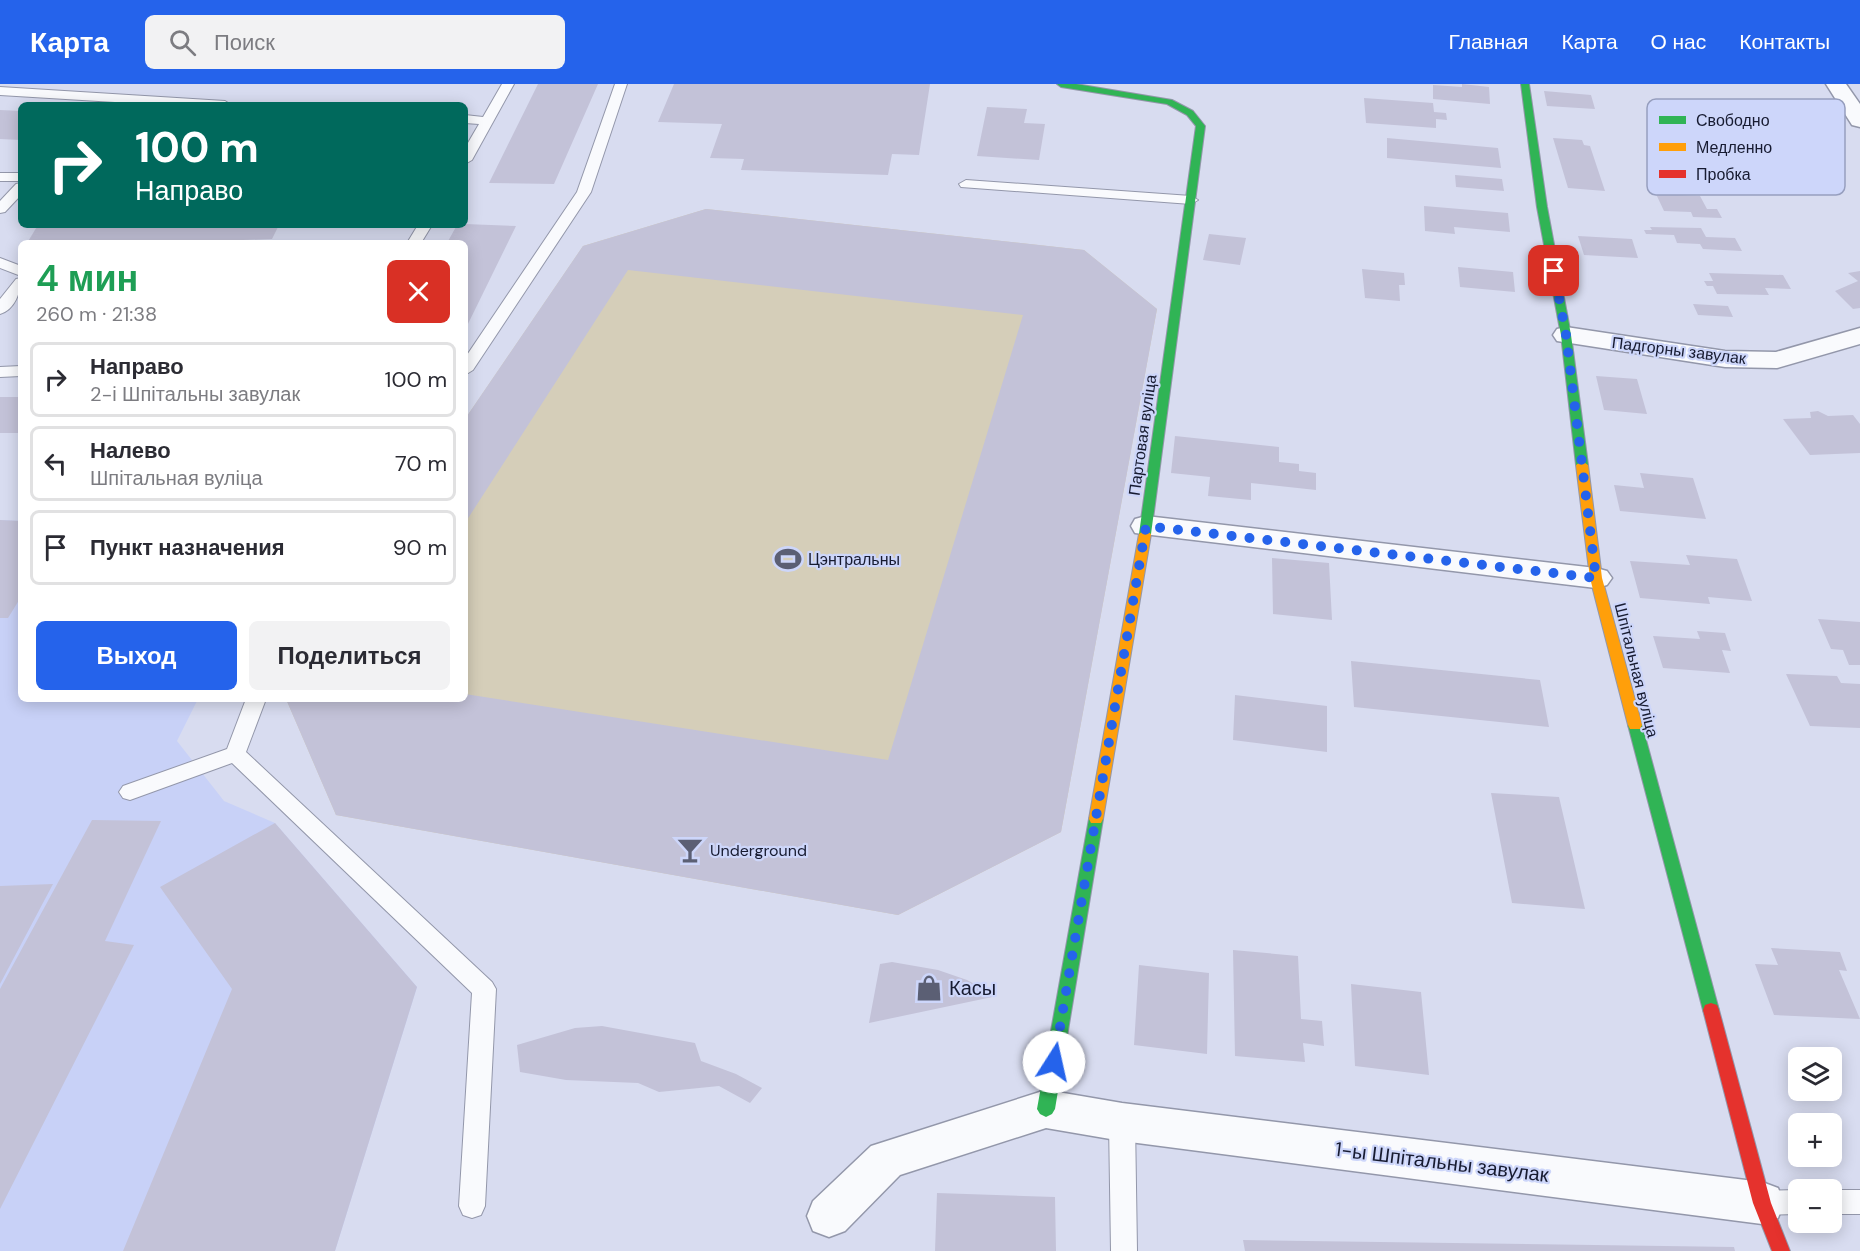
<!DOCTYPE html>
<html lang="ru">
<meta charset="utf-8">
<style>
:root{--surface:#fff;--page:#f2f2f3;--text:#2b2b33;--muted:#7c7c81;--line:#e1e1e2;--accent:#2563eb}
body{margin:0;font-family:"DM Sans",sans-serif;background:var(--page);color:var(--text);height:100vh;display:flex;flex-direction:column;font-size:22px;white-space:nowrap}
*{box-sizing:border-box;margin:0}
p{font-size:20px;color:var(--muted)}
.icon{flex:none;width:33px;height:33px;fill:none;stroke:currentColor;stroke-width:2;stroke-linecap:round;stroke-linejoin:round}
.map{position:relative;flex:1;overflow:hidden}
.drawer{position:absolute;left:18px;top:156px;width:450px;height:462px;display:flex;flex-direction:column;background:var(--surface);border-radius:9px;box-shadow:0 3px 15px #0003}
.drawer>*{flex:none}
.banner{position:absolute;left:18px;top:18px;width:450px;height:126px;border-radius:9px;box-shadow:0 3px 15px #0003;background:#00695c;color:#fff;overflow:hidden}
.buttons{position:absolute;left:1788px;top:963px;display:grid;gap:12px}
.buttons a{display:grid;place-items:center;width:54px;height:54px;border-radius:9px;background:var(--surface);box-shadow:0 3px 15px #0003;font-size:30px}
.pin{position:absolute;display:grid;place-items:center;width:51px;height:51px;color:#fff;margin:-26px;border-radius:12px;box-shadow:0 3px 9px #0006}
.me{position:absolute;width:66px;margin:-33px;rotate:10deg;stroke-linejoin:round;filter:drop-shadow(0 0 4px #0008)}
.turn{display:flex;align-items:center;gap:21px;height:126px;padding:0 18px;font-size:27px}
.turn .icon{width:78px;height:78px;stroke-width:2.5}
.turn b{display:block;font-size:42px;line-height:51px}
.round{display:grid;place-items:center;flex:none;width:63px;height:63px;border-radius:9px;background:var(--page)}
.summary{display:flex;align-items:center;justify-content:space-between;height:102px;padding:0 18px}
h1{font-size:36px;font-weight:600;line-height:45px;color:#1e9e55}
.primary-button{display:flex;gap:12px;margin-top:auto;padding:12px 18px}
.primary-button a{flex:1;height:69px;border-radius:9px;background:var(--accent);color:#fff;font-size:24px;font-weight:600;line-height:69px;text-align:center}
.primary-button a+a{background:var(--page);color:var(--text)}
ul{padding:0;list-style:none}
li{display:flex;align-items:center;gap:18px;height:75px;margin:0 12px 9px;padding:0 6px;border:3px solid var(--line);border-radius:9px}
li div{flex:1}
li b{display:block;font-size:22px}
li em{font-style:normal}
header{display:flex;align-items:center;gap:36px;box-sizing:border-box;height:84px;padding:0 30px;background:var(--accent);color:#fff}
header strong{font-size:28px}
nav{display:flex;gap:33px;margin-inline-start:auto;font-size:21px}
.search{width:420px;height:54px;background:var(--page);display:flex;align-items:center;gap:15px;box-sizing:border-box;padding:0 21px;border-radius:9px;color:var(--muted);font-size:22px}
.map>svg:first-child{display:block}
</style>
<header>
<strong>Карта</strong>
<div class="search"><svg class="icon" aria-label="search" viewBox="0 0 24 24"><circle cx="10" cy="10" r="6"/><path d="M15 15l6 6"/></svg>Поиск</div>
<nav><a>Главная</a><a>Карта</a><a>О нас</a><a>Контакты</a></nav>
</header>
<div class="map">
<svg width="1860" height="1167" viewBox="0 0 1860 1167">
<rect width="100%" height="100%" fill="#d8dcf0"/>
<path fill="#c8d1f7" d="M0,436L21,437V615H198L177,657L224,717L275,739L417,903L335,1167H0Z"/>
<path fill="#d5ceb9" d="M706,125L1084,166L1157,225L1061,748L898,831L336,731L286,615H465V335L583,162Z"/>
<path fill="#c3c2d8" d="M538,0H598L554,100L489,99Z
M674,0H930L919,71L892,70L888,91L741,86L744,75L710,74L722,40L658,38Z
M1462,0L1489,3L1490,20L1433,15V1L1462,3Z
M1544,7L1591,11L1595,25L1547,22Z
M1364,14L1433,19L1434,28L1446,29L1447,36L1436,35V44L1366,39Z
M987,23L1027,25L1024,39L1045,40L1039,76L977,72Z
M0,26L21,27V56L0,55Z
M1387,54L1498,64L1501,84L1387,74Z
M1553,54L1582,56L1584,61L1590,62L1605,107L1568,104Z
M1455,91L1502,95L1504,107L1456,103Z
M1656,110L1700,112L1707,125H1717L1722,134L1693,133L1691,128L1664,127Z
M1424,122L1508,129L1510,148L1454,143L1455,150L1425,147Z
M706,125L1084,166L1157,225L1061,748L898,831L336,731L286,615H465V610L888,676L1023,231L628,186L465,439V335L583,162Z
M465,140L516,142L465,246V159H447L457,141Z
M38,141H279L272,155L164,159H27Z
M1650,143L1701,144L1706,153L1735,154L1742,167L1703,165L1700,160L1677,159L1674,151L1646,150L1644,146H1652Z
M1209,150L1246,154L1240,181L1203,176Z
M1578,152L1632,155L1638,174L1584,171Z
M1458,183L1513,188L1515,208L1460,203Z
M1362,185L1404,189L1405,201H1399L1400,217L1365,214Z
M1860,187V224L1853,225L1835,207L1858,197L1848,189Z
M1709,189L1783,191L1791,205L1765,204L1769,211L1717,210L1713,202H1707L1704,197H1713Z
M1693,220L1728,222L1733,233L1698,231Z
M1596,292L1637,295L1647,330L1604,326Z
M0,313H21V349H0Z
M1818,327L1828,332L1853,331L1860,340V369L1810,371L1783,335L1811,334L1810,328Z
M1175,352L1279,363V378L1299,380V387L1316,389V406L1251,399V416L1208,412L1210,393L1171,389Z
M1640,389L1693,394L1706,435L1620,427L1614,401L1644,404Z
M0,436L21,437V513L8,534H0Z
M1686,471L1737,475L1752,517L1708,513L1710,520L1640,514L1630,477L1690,481Z
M1272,474L1329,479L1332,536L1273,530Z
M1818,535L1860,538V581H1849L1843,566L1831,565Z
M1697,547L1725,549L1731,567L1722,566L1730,589L1663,584L1653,552L1700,555Z
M1351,577L1540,596L1549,643L1354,623Z
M1786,590L1837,592L1841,599L1860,600V644L1810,642Z
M1235,611L1327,622V668L1233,656Z
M1491,709L1559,713L1585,825L1512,819Z
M92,736L161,737L105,857L134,861L0,1125V905Z
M275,739L417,903L335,1167H123L232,905L160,803Z
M53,800L0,900V802Z
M1771,864L1840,868L1847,887L1839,886L1860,935L1774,931L1755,880L1778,881Z
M1233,866L1298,872L1301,935L1322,937L1324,962L1303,959L1305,978L1235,972Z
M892,878L938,886L967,896L997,912L869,939L880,880Z
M1139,881L1209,889L1207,970L1134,961Z
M1351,900L1421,908L1429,991L1355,982Z
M602,942L695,959L701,977L736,990L762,1004L750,1019L719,1002L659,1008L638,999L566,996L520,988L517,961L575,944Z
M937,1109L1055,1113L1056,1167H935Z
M1243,1156L1734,1163L1735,1167H1245Z"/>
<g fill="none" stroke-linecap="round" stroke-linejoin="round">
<g stroke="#9397aa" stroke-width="2">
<path id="lane" d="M502,0H514L472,76L465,80V64L479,40L465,39V31L483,33Z
M615,0H627L591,108L473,286L465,291V274L577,108Z
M0,3L225,17L231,21H164L0,11Z
M0,89H21V97H0Z
M966,96L1191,112L1198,116L1191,120L961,103L959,100Z
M21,99V111L5,128L0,129V117L16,100Z
M418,141H432L421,159H407Z
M0,174L21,182V192L0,184Z
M21,194C21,207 15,226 0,230V215L16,195Z
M21,282V292L0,293V283Z
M246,615H266L246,668L492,898L496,905L485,1122L481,1131L472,1134L463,1131L459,1122L472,909L232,679L130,716L123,714L119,708L123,702L227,665Z
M1122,1027L1131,1030L1135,1038L1137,1167H1111L1109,1038L1113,1030Z
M1798,1106V1130L1762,1131L1753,1128L1749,1119L1753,1110L1762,1107Z
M1832,1106H1860V1130H1832Z"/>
</g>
<g stroke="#9397aa" stroke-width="3">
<path id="street" d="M1826,0H1846L1860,20V43L1852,41Z
M1566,243L1725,267L1776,268L1860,244V260L1777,284L1725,283L1557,257L1553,251L1557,245Z
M1146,432L1596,484L1607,487L1612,494L1607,501L1596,504L1135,449L1131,442L1135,435Z
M1046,1006L1122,1019L1762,1098L1778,1104L1784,1119L1778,1134L1762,1140L1122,1057L1046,1044L900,1091L845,1147L829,1153L813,1147L807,1132L813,1117L871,1062Z"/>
</g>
<g stroke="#9397aa" stroke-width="2">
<path id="fast" d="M1057,0H1076L1172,16L1193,27L1205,42L1151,450L1145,454L1139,450L1196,42L1187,31L1167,20L1061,3Z
M1521,0H1529L1547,123L1571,251L1588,381L1582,385L1576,381L1561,251L1537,123Z
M1635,636L1640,637L1642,641L1719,926L1717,931L1711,933L1705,931L1703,926L1628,641L1630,637Z
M1096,729L1101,731L1103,735L1055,1025L1052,1030L1046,1033L1040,1030L1037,1025L1089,735L1091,731Z"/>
</g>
<g stroke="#9397aa" stroke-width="2">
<path id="slow" d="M1582,377L1588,381L1602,494L1642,641L1640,645H1630L1628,641L1590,494L1576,381Z
M1145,446L1151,450L1103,735L1101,739H1091L1089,735L1139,450Z"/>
</g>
<g stroke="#9397aa" stroke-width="2">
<path id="jam" d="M1711,919L1717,921L1719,926L1771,1119L1790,1167H1772L1753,1119L1703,926L1705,921Z"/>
</g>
<use href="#lane" fill="#f9fafd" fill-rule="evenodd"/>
<use href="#street" fill="#f9fafd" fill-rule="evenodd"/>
<use href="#fast" fill="#30b455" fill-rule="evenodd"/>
<use href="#slow" fill="#ff9f0a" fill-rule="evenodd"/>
<use href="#jam" fill="#e5322d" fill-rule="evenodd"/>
</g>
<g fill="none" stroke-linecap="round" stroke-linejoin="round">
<path stroke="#2563eb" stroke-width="10" stroke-dasharray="0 18" d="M1054,978L1146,442L1596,494L1566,251L1554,187"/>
</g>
<defs>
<g id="stadium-bare" transform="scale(2.07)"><path d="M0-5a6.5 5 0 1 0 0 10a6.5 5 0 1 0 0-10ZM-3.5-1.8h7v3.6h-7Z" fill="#5b5f74" stroke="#cdd6fa" stroke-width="2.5" paint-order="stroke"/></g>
<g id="bar-bare" transform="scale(2.07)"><path d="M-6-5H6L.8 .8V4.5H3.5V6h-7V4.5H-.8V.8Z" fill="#5b5f74" stroke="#cdd6fa" stroke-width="2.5" paint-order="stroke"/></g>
<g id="shop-bare" transform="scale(2.07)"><path d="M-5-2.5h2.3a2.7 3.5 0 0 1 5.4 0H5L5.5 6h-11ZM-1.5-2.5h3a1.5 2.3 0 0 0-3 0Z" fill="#5b5f74" stroke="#cdd6fa" stroke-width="2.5" paint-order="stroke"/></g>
</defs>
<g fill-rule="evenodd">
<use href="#stadium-bare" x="788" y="475"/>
<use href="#bar-bare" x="690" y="766"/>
<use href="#shop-bare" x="929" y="904"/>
</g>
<g text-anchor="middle" stroke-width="4.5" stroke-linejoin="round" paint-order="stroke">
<g font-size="16" fill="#171b31" stroke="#cdd6fa">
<text transform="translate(1679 266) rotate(7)" y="6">Падгорны завулак</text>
<text transform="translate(1142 351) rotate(-82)" y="6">Партовая вуліца</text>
<text transform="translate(1637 586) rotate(76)" y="6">Шпітальная вуліца</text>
</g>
<g font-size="16" fill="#171b31" stroke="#cdd6fa" text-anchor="start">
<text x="808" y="481">Цэнтральны</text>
<text x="710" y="772">Underground</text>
</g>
<g font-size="20" fill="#171b31" stroke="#cdd6fa" text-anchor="start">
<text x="949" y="911">Касы</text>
</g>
<g font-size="20" fill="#171b31" stroke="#cdd6fa">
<text transform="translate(1442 1078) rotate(7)" y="7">1-ы Шпітальны завулак</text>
</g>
</g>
<rect x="1647" y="15" width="198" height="96" rx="9" fill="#cdd6fa" stroke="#969ebe" stroke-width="1.5"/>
<rect x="1659" y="32" width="27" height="8" fill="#30b455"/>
<rect x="1659" y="59" width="27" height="8" fill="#ff9f0a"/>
<rect x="1659" y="86" width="27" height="8" fill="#e5322d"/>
<g font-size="16" fill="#171b31">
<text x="1696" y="42">Свободно</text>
<text x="1696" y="69">Медленно</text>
<text x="1696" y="96">Пробка</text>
</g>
</svg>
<div class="buttons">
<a><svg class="icon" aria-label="layers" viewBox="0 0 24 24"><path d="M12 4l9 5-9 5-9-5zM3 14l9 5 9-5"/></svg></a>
<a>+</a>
<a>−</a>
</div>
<div class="pin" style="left:1554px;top:187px;background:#d93025"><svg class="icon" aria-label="arrive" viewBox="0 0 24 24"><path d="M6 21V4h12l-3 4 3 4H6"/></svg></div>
<svg class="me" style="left:1054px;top:978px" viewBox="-20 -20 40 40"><circle r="19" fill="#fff"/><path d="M0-13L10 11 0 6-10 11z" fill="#2563eb"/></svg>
<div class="banner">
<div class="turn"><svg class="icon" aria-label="right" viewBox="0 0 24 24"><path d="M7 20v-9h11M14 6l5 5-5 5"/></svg><div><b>100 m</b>Направо</div></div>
</div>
<section class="drawer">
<div class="summary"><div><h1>4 мин</h1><p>260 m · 21:38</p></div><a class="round" style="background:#d93025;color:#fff"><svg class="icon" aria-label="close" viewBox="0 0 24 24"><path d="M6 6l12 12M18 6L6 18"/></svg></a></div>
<ul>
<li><svg class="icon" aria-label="right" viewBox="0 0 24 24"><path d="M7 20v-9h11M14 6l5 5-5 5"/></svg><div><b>Направо</b><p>2-і Шпітальны завулак</p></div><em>100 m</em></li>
<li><svg class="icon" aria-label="left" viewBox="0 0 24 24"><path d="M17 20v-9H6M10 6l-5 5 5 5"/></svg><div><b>Налево</b><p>Шпітальная вуліца</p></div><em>70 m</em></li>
<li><svg class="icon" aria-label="arrive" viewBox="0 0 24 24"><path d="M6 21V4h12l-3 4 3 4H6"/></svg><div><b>Пункт назначения</b></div><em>90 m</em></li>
</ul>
<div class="primary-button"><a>Выход</a><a>Поделиться</a></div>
</section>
</div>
